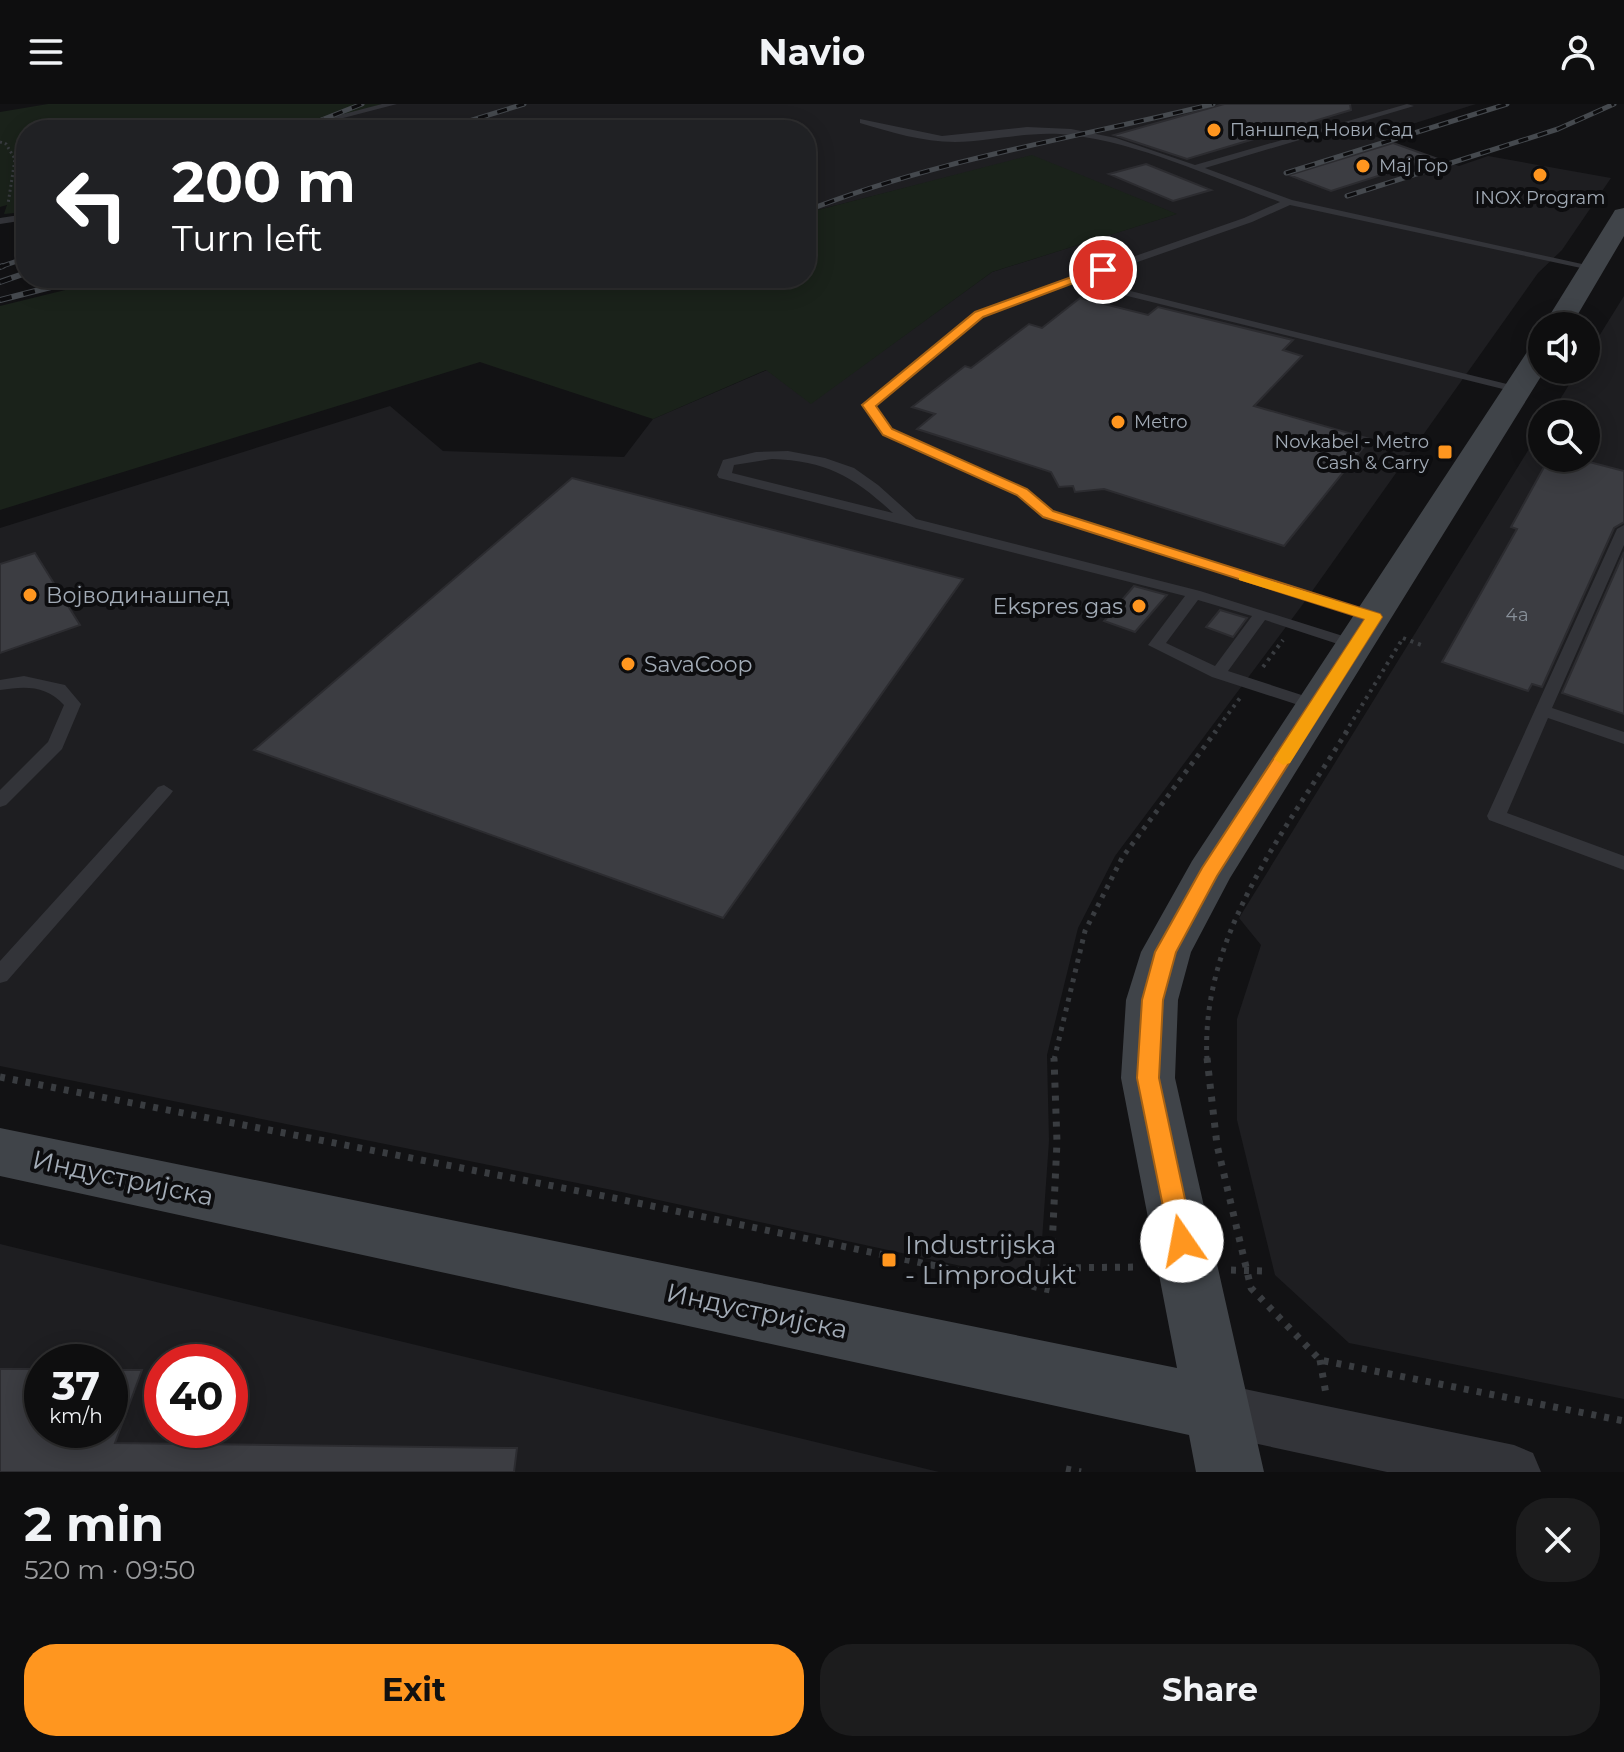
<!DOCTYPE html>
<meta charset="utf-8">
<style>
:root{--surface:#0e0e0f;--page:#1c1c1d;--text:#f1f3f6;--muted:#9b9c9e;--line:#2e2e2f;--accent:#ff961f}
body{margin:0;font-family:Montserrat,sans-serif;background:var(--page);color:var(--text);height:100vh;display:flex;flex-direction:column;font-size:30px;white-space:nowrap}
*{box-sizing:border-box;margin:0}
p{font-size:26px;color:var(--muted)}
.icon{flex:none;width:44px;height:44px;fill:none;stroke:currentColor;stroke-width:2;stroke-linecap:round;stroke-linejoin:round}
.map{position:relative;height:1368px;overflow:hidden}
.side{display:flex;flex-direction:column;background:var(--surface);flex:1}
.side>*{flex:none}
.hud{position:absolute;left:16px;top:16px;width:800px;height:168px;border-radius:32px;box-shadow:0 4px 20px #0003,0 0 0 2px var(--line);background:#202124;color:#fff;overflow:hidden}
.controls{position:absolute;left:1528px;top:208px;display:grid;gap:16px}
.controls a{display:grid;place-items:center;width:72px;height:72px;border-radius:50%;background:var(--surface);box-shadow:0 4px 20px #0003,0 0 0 2px var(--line);font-size:40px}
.speed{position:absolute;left:24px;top:1240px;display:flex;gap:16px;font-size:40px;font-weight:700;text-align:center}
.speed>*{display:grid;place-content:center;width:104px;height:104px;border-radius:50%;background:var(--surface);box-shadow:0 4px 20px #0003,0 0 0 2px var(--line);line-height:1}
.speed small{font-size:20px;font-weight:400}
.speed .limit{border:12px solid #d22;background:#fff;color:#111}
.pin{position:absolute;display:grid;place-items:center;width:68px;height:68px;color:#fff;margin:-34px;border:4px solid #fff;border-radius:50%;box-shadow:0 2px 8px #0007}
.me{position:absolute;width:88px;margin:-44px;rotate:348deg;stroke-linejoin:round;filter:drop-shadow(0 0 6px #0008)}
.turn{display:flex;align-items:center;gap:28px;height:168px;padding:0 24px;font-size:36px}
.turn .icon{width:104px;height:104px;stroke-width:2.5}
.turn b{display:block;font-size:56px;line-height:68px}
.round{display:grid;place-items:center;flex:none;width:84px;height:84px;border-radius:32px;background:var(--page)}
.overview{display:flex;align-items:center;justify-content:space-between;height:136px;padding:0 24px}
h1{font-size:48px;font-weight:700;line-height:60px}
.button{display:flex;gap:16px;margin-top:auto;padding:16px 24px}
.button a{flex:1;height:92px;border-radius:32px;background:var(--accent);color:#111;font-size:32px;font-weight:700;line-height:92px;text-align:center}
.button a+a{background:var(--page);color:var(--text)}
header{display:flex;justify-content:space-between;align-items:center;height:104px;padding:0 24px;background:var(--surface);font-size:36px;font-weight:700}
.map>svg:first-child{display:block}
</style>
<header><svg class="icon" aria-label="menu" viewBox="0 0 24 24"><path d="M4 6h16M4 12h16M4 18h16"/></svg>Navio<svg class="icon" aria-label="person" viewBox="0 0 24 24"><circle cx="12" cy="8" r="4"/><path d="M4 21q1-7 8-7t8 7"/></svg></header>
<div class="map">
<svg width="1624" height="1368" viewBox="0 0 1624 1368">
<rect width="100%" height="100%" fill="#121214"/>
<path fill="#1e1e21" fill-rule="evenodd" d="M382,0H1476L1374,32L1459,62L1488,52L1611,74L1562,146L1538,169L1303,500L1115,752L1078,824L1047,951L1049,1037L1039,1179L617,1087L0,962V424L390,302L443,347L624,353L653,315L767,266L811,299L992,168L1176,110L1032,52L806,109V26H302Z
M1624,192V1295L1349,1239L1275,1171L1237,1016V915L1261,841L1239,814L1542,324V354H1586V310H1551L1578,266H1586V253Z
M0,1140L939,1368H0ZM42,1258H110V1326H42ZM162,1258H230V1326H162Z"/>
<path fill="#1a221a" d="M48,0H382L302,26H26V108L4,110L7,101L0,103V8Z
M1032,51L1177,110L992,168L811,300L766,266L653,315L480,258L0,406V202L114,174H806V109Z"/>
<path fill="#3c3d42" stroke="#2c2c30" stroke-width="2" d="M1224,0H1350L1351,6L1187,55L1114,31Z
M1393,39L1435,54L1331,87L1289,71Z
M1146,60L1211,86L1173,97L1109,70Z
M1080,194L1148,211L1158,203L1293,236L1283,246L1302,252L1254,302L1370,335L1284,442L1104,385L1075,388L1073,382L1059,383L1051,368L917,325L935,310L912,303L965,262L971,264L1029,220L1042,224Z
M1549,354H1574L1624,367V418L1614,424L1542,583L1532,580L1528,587L1442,558L1517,425L1511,423Z
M572,374L963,475L723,814L254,646Z
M1624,448V610L1562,589Z
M35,449L80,521L0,549V460Z
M1134,482L1167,491L1135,528L1104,517Z
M1220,506L1247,514L1233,533L1206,523Z
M0,1265H42V1326H110V1266H142L115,1339L517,1344L514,1368H0Z"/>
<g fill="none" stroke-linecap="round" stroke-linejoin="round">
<path stroke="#393c40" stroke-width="3" stroke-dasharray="2 3" stroke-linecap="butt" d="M0,38L6,40L15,55L8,100"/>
<path stroke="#393c40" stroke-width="4" stroke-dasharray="3 5" stroke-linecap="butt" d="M1403,534L1424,542
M1263,563L1283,536
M1214,629L1240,594
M1345,629L1403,534"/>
<path stroke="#393c40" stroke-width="5" stroke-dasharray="4 6" stroke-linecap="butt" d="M1054,956L1085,827L1122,754L1216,627
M1207,956C1200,832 1285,727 1347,627"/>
<path stroke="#393c40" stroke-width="7" stroke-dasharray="5 8" stroke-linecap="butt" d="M1207,954L1217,1041L1251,1184L1320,1256L1624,1317
M0,973L614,1094L1050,1186L1057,1038L1054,954
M1050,1164L1140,1163
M1231,1166L1263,1167
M1320,1256L1326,1290
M1066,1365L1081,1368"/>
<path fill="#333439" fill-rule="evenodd" d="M382,0H397L297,26H282Z
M1407,0L1414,2L1205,64L1292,96L1591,162L1595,163V167L1290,101L1252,118L1086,176L1523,284V290L1075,179L983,212L876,302L893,325L1027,385L1053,407L1380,510L1382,513L1380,516H1368L1043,413L1017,391L883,331L863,301L975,208L1244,114L1280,98C1213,74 1143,40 1071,31C1031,26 995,37 955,38C922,38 891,28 860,19V15L942,32L1027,23L1071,25L1116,34L1195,61Z
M26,110V116L0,120V114Z
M788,347L825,354L854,364L878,381L916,415L1200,487L1362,538L1364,541L1356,546L1350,544L1265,516L1228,567L1323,598L1325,602L1323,606L1317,607L1212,573L1148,541L1185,492L719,374L717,371L723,356L756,348ZM772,355C827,357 854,373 893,409L732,369L734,361ZM1198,496L1252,512L1215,562L1166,539Z
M1624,421V441L1552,604L1624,628V640L1548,614L1507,709L1624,752V766L1489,716L1487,712L1617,425Z
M24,572L65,581L81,600L62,645L6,701L0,703V686L48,638L64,601C46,581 25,582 0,586V576Z
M164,681L173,687L170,691L7,877L0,879V857L158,683Z"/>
<path fill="#333439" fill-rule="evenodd" d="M1216,1279L1514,1341L1533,1349L1541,1368H1387L1216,1331L1197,1324L1189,1305L1197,1286Z"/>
<path fill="#404449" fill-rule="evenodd" d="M1624,104V132L1571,222H1543L1612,111L1615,106Z
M1542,239V266H1545L1230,774L1191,848L1178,896L1175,974L1264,1368H1196L1189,1331L0,1072V1024L1177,1264L1121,974L1126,896L1141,848L1192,757L1527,248L1532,242Z"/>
<g stroke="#45494e" stroke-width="5">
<path id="rail-far1" d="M296,26L362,0
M440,26L524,0
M1286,69L1507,0
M1347,92L1558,25L1614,0
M806,107C938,55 1076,34 1213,0
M0,163L26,154"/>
</g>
<g stroke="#45494e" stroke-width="6">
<path id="rail" d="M0,163L3,162
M0,178L26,169
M0,196L86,174"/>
</g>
<use href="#rail-far1" stroke="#0d0d0f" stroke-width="3" stroke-dasharray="10" stroke-linecap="butt"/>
<use href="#rail" stroke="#0d0d0f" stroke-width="4" stroke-dasharray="12" stroke-linecap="butt"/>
</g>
<path fill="#ff961f" stroke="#a66214" stroke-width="2" d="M1099,163L1108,166L983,213L876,302L892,325L1027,385L1053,407L1380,510L1382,513L1217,772L1176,848L1163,896L1159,974L1194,1137L1190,1145L1182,1148L1173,1145L1170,1137L1137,974L1142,896L1155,848L1202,764L1365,515L1043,413L1017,391L883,331L862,301L975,208Z"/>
<path fill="#f59e0b" d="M1244,469L1380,510L1382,513L1290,659L1283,661L1274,655L1365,515L1239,476V470Z"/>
<g fill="#ff961f" stroke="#0d0d0f" stroke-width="3">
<circle cx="1214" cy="26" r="8"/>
<circle cx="1363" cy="62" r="8"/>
<circle cx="1540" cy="71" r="8"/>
<circle cx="1118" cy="318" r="8"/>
<rect x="1437" y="340" width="16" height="16" rx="4"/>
<circle cx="30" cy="491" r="8"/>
<circle cx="1139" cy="502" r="8"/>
<circle cx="628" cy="560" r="8"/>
<rect x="881" y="1148" width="16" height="16" rx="4"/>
</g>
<g text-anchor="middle" stroke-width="8" stroke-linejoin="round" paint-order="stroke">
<g font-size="18" fill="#a2abb6" stroke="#0d0d0f" text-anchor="start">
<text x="1230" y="32">Паншпед Нови Сад</text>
<text x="1379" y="68">Мај Гор</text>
<text x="1540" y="100" text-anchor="middle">INOX Program</text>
<text x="1134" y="324">Metro</text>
<text x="1429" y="344" text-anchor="end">Novkabel - Metro<tspan x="1429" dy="21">Cash &amp; Carry</tspan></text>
</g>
<g font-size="18" fill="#889099">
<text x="1517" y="517">4a</text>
</g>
<g font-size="22" fill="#a2abb6" stroke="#0d0d0f" text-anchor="start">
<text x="46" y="499">Војводинашпед</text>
<text x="1123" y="510" text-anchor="end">Ekspres gas</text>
<text x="644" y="568">SavaCoop</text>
</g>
<g font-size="26" fill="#a2abb6" stroke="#0d0d0f">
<text transform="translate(123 1074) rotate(12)" y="9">Индустријска</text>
<text transform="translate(757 1207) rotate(12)" y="9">Индустријска</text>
</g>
<g font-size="26" fill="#a2abb6" stroke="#0d0d0f" text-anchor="start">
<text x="905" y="1150">Industrijska<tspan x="905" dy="30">- Limprodukt</tspan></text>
</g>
</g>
</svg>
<div class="controls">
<a><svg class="icon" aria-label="sound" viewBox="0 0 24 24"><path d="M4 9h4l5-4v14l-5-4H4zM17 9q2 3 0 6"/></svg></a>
<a><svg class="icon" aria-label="search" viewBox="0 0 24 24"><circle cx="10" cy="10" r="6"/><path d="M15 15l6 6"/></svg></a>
</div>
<div class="speed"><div>37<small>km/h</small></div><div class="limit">40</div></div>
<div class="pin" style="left:1103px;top:166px;background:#d93025"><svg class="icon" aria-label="arrive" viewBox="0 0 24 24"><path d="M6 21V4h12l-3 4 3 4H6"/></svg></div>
<svg class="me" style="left:1182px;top:1137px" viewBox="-20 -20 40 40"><circle r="19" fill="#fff"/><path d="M0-13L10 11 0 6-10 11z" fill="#ff961f"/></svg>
<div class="hud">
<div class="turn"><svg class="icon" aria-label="left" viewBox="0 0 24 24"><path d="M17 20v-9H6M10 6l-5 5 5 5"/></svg><div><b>200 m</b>Turn left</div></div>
</div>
</div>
<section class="side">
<div class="overview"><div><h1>2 min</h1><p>520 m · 09:50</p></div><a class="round"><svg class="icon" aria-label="close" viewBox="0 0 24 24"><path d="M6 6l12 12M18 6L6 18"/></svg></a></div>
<div class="button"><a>Exit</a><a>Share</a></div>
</section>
